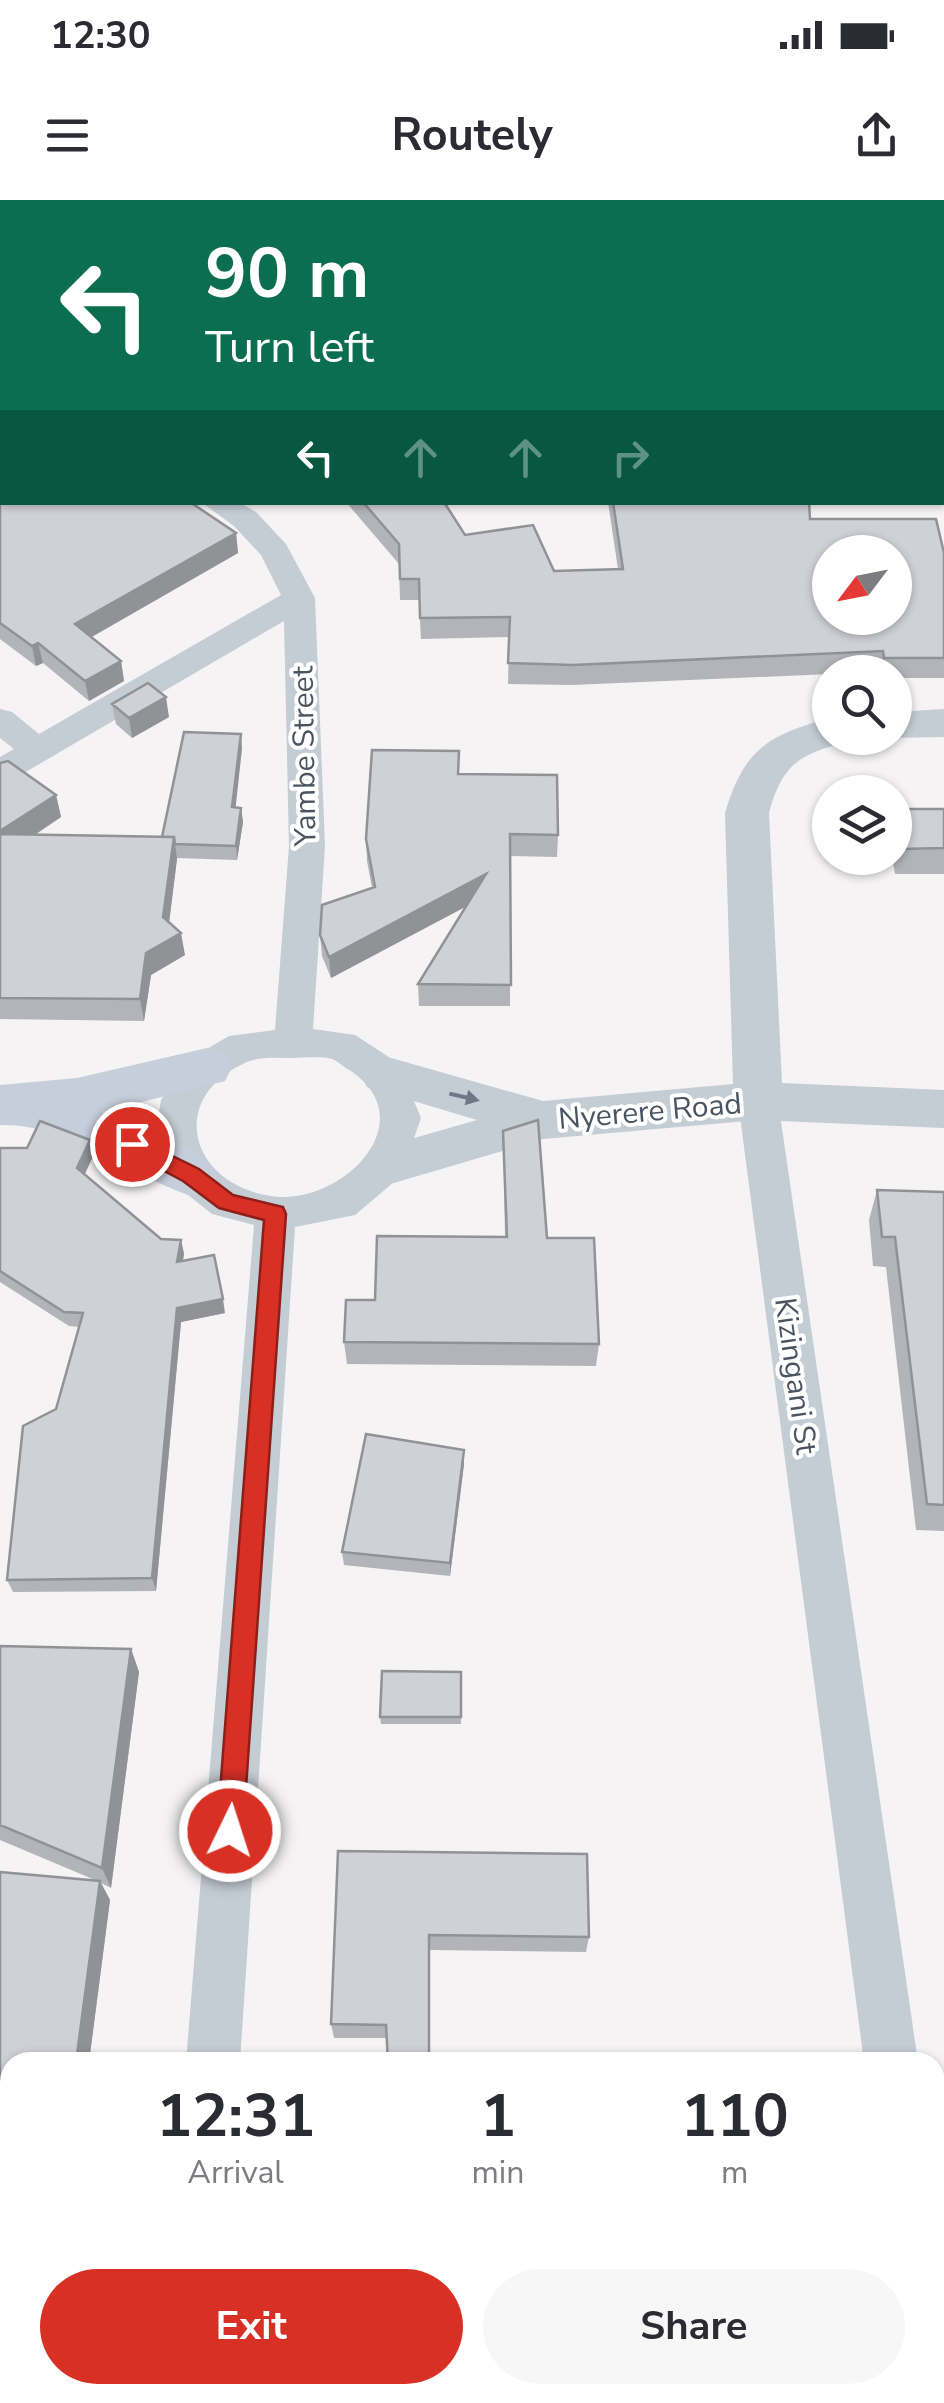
<!DOCTYPE html>
<style>
:root{--surface:#fff;--page:#f7f7f7;--text:#2b2b33;--muted:#7c7c81;--accent:#d93025}
body{margin:0;font-family:"Nunito Sans",sans-serif;background:var(--page);color:var(--text);height:100vh;display:flex;flex-direction:column;font-size:38px;white-space:nowrap}
*{box-sizing:border-box;margin:0}
p{font-size:32px;color:var(--muted)}
.icon{flex:none;width:55px;height:55px;fill:none;stroke:currentColor;stroke-width:2;stroke-linecap:round;stroke-linejoin:round}
.map{position:relative;flex:1;overflow:hidden}
.details{position:absolute;left:0px;top:1852px;width:945px;height:352px;display:flex;flex-direction:column;background:var(--surface);border-radius:30px 30px 0 0;box-shadow:0 2px 8px #0004}
.details>*{flex:none}
.top-card{position:absolute;left:0px;top:0px;width:945px;height:305px;box-shadow:0 2px 8px #0004;background:#0b6e4f;color:#fff;overflow:hidden}
.needle{width:65px;rotate:238deg}
.tools{position:absolute;left:812px;top:335px;display:grid;gap:20px}
.tools a{display:grid;place-items:center;width:100px;height:100px;border-radius:50%;background:var(--surface);box-shadow:0 2px 8px #0004;font-size:50px}
.pin{position:absolute;display:grid;place-items:center;width:85px;height:85px;color:#fff;margin:-42px;border:5px solid #fff;border-radius:50%;box-shadow:0 2px 10px #0007}
.me{position:absolute;width:110px;margin:-55px;rotate:4deg;stroke-linejoin:round;filter:drop-shadow(0 0 8px #0008)}
.turn{display:flex;align-items:center;gap:35px;height:210px;padding:0 40px;font-size:45px}
.turn .icon{width:130px;height:130px;stroke-width:2.5}
.turn b{display:block;font-size:70px;line-height:85px}
.lanes{display:flex;align-items:center;height:95px;padding:0 40px;background:#0003;justify-content:center;gap:50px;direction:ltr}
.lanes .off{opacity:.35}
.eta{display:flex;justify-content:space-evenly;align-items:center;height:170px;text-align:center}
.eta b{font-size:60px;font-weight:700;line-height:70px}
.primary-button{display:flex;gap:20px;margin-top:auto;padding:20px 40px}
.primary-button a{flex:1;height:115px;border-radius:60px;background:var(--accent);color:#fff;font-size:40px;font-weight:700;line-height:115px;text-align:center}
.primary-button a+a{background:var(--page);color:var(--text)}
.status{display:flex;justify-content:space-between;align-items:center;height:70px;padding:0 50px;background:var(--surface);direction:ltr}
.status svg{height:28px;fill:currentColor}
header{display:flex;justify-content:space-between;align-items:center;height:130px;padding:0 40px;background:var(--surface);font-size:45px;font-weight:700}
.map>svg:first-child{display:block}
</style>
<div class="status"><b>12:30</b><svg viewBox="0 0 49 12"><path d="M0 12V9h3v3zM5 12V6h3v6zM10 12V3h3v9zM15 12V0h3v12zM26 1h20v11H26zM47 4h2v5h-2z"/></svg></div>
<header><svg class="icon" aria-label="menu" viewBox="0 0 24 24"><path d="M4 6h16M4 12h16M4 18h16"/></svg>Routely<svg class="icon" aria-label="share" viewBox="0 0 24 24"><path d="M12 15V3M7 8l5-5 5 5M5 13v7h14v-7"/></svg></header>
<div class="map">
<svg width="944" height="2203" viewBox="0 0 944 2203">
<rect width="100%" height="100%" fill="#f5f3f3"/>
<g fill="none" stroke-linecap="round" stroke-linejoin="round">
<path fill="#c4ccd4" fill-rule="evenodd" d="M0,161L2,162V181L0,180Z
M942,203L944,204V225L942,224Z
M201,302H239L256,312L286,344L315,398L325,646L313,829L355,835L398,863L421,918L401,976L355,1015L295,1027L240,1862H186L254,1025L212,1014L177,986L155,938L161,900L193,857L229,836L275,830L289,646L284,421L12,580L0,584V557L14,549L0,538V509L12,512L39,534L281,395L261,355L234,326ZM293,858C305,858 320,856 332,859C338,861 345,868 351,871C426,923 339,1007 271,996C189,984 166,897 247,862C260,856 279,858 293,858Z
M758,886L772,890L778,901L918,1862H864L738,901L744,890Z
M935,2151L944,2154V2203H909L908,2195H935Z
M160,2195H218L217,2203H159Z"/>
<path fill="#c4ccd4" fill-rule="evenodd" d="M944,509V537L886,538H895V512Z
M830,518V538H848L845,542C798,555 782,565 769,613L782,883L944,890V928L758,920L543,939L387,985L369,979L362,965L369,951L477,920L367,887L360,874L367,861L384,856L543,901L733,884L725,613C744,549 768,535 830,518Z"/>
<path fill="#c6cedb" fill-rule="evenodd" d="M207,848L225,853L232,867L225,881L102,912C135,924 201,943 217,975L210,990L191,996C128,975 69,923 0,925V885L77,878Z"/>
</g>
<path fill="#b2b4b9" d="M0,179L236,333L238,353L92,437L121,461L124,481L89,501L43,463L36,466L0,439Z
M346,302H444L465,335L554,371L618,369L608,302H809L810,319L944,353V478H895V472H830V474L572,485L508,484L509,437L421,439L419,400H400L399,364Z
M112,504L169,517L132,538L116,524Z
M242,548L235,608H241L243,622L237,660L177,658L169,723L185,755L151,775L144,821L0,819V563L56,595L61,617L35,635L162,637Z
M459,574L558,635L557,657L510,656V806H419L418,784L466,706L331,778L322,756L320,735L372,688L367,661L366,639Z
M895,609H944V674H895L892,658H895Z
M503,931L547,1038L599,1144L596,1166L347,1164L344,1142L375,1100L505,1037Z
M0,948L94,954L85,974L161,1039L181,1040L184,1054L183,1061L225,1113L181,1122L156,1391L13,1392L7,1380L79,1127L69,1126L0,1082Z
M877,990L944,992V1331L916,1330L886,1067L873,1066L869,1020Z
M464,1264L450,1376L344,1365L342,1352Z
M0,1446L131,1449L139,1472L111,1688L101,1683L110,1700L89,1862H10V2084L0,2091V1672L95,1680L0,1640Z
M461,1472V1524H381L380,1517Z
M338,1651L589,1737L586,1752L430,1750V1862H388L386,1838H334L331,1824Z"/>
<path fill="#919296" d="M236,333L238,353L79,444L75,424Z
M38,443L43,463L36,466L32,446Z
M121,461L124,481L89,501L85,481Z
M166,497L169,517L132,538L129,518Z
M241,534L242,548L234,622L232,607Z
M56,595L61,617L1,657L0,631Z
M241,608L243,622L237,660L236,646Z
M174,637L177,659L167,739L163,717Z
M486,674V696L331,778L329,757Z
M181,733L185,755L151,775L144,821L140,799L146,753Z
M90,940L94,954L81,982L77,968Z
M181,1040L184,1054L180,1076L177,1062Z
M223,1099L225,1113L181,1122L156,1391L152,1378L177,1108Z
M464,1250V1264L450,1376V1363Z
M131,1449L139,1472L111,1688L102,1668Z
M100,1681L110,1700L89,1862H76Z
M429,1735L430,1862H429Z
M10,2063V2084L0,2091V2071Z"/>
<path fill="#cfd1d7" stroke="#919296" stroke-width="2.5" fill-rule="evenodd" d="M785,0H901V2H785Z
M0,179L2,180V302H190L236,333L75,424L121,461L85,481L38,443L32,446L0,423Z
M363,302H444L465,335L533,325L554,371L623,369L613,302H809L810,319H936L944,353V458H884L883,451L573,465L508,463L510,417L420,418L419,379H400L399,344ZM830,352H895V418H830Z
M148,483L166,497L129,518L112,504Z
M184,532L241,534L232,607L241,608L236,646L175,644L174,637H162Z
M372,550L459,551L458,574L557,575L558,635L510,634L511,785L418,784L486,674L329,757L320,735L322,705L375,687L366,639Z
M8,561L56,595L0,631V563Z
M895,609H944V648L901,649L895,619Z
M0,634L174,637L163,717L181,733L146,753L140,799L0,798Z
M538,920L547,1038H594L599,1144L344,1142L346,1100H375L377,1036L507,1037L503,931Z
M40,921L90,940L77,968L161,1039L181,1040L177,1062L214,1055L223,1099L177,1108L152,1378L7,1380L23,1226L56,1209L83,1113L64,1112L0,1071V948H27Z
M877,990L944,992V1305L927,1304L895,1037H882Z
M366,1234L464,1250L450,1363L342,1352Z
M0,1446L131,1449L102,1668L0,1625Z
M382,1471L461,1472V1517H380Z
M338,1651L587,1654L589,1737L429,1735V1862H388L386,1825L331,1824Z
M0,1672L100,1681L76,1862H10V2042L7,2045L10,2050V2063L0,2071Z"/>
<defs><path id="oneway-solid" d="M-6-.8H1V-3.2L6.5 0L1 3.2V.8H-6Z" transform="scale(2.5)"/></defs>
<use fill="#6f7884" href="#oneway-solid" transform="translate(464 897) rotate(13)"/>
<path fill="#d93025" stroke="#8d1f18" stroke-width="2.5" d="M132,936L199,969L233,995L283,1007L286,1014L243,1631L240,1640L230,1644L220,1640L217,1631L264,1020L219,1008L183,981L125,950L122,944Z"/>
<g text-anchor="middle" stroke-width="8" stroke-linejoin="round" paint-order="stroke">
<g font-size="30" fill="#4a5461" stroke="#fff">
<text transform="translate(304 556) rotate(-91)" y="10">Yambe Street</text>
<text transform="translate(650 911) rotate(-5)" y="10">Nyerere Road</text>
<text transform="translate(796 1176) rotate(82)" y="10">Kizingani St</text>
</g>
</g>
</svg>
<div class="tools">
<a><svg class="needle" viewBox="-14 -14 28 28"><path d="M0-13l5 13h-10z" fill="#e53935"/><path d="M0 13l5-13h-10z" fill="#7c7c81"/></svg></a>
<a><svg class="icon" aria-label="search" viewBox="0 0 24 24"><circle cx="10" cy="10" r="6"/><path d="M15 15l6 6"/></svg></a>
<a><svg class="icon" aria-label="layers" viewBox="0 0 24 24"><path d="M12 4l9 5-9 5-9-5zM3 14l9 5 9-5"/></svg></a>
</div>
<div class="pin" style="left:132px;top:944px;background:#d93025"><svg class="icon" aria-label="arrive" viewBox="0 0 24 24"><path d="M6 21V4h12l-3 4 3 4H6"/></svg></div>
<svg class="me" style="left:230px;top:1631px" viewBox="-20 -20 40 40"><circle r="17" fill="#d93025" stroke="#fff" stroke-width="3"/><path d="M0-11L8 9 0 5-8 9z" fill="#fff"/></svg>
<div class="top-card">
<div class="turn"><svg class="icon" aria-label="left" viewBox="0 0 24 24"><path d="M17 20v-9H6M10 6l-5 5 5 5"/></svg><div><b>90 m</b>Turn left</div></div>
<div class="lanes"><svg class="icon" aria-label="left" viewBox="0 0 24 24"><path d="M17 20v-9H6M10 6l-5 5 5 5"/></svg><svg class="icon off" aria-label="ahead" viewBox="0 0 24 24"><path d="M12 20V5M6 11l6-6 6 6"/></svg><svg class="icon off" aria-label="ahead" viewBox="0 0 24 24"><path d="M12 20V5M6 11l6-6 6 6"/></svg><svg class="icon off" aria-label="right" viewBox="0 0 24 24"><path d="M7 20v-9h11M14 6l5 5-5 5"/></svg></div>
</div>
<section class="details">
<div class="eta">
<div><b>12:31</b><p>Arrival</p></div>
<div><b>1</b><p>min</p></div>
<div><b>110</b><p>m</p></div>
</div>
<div class="primary-button"><a>Exit</a><a>Share</a></div>
</section>
</div>
